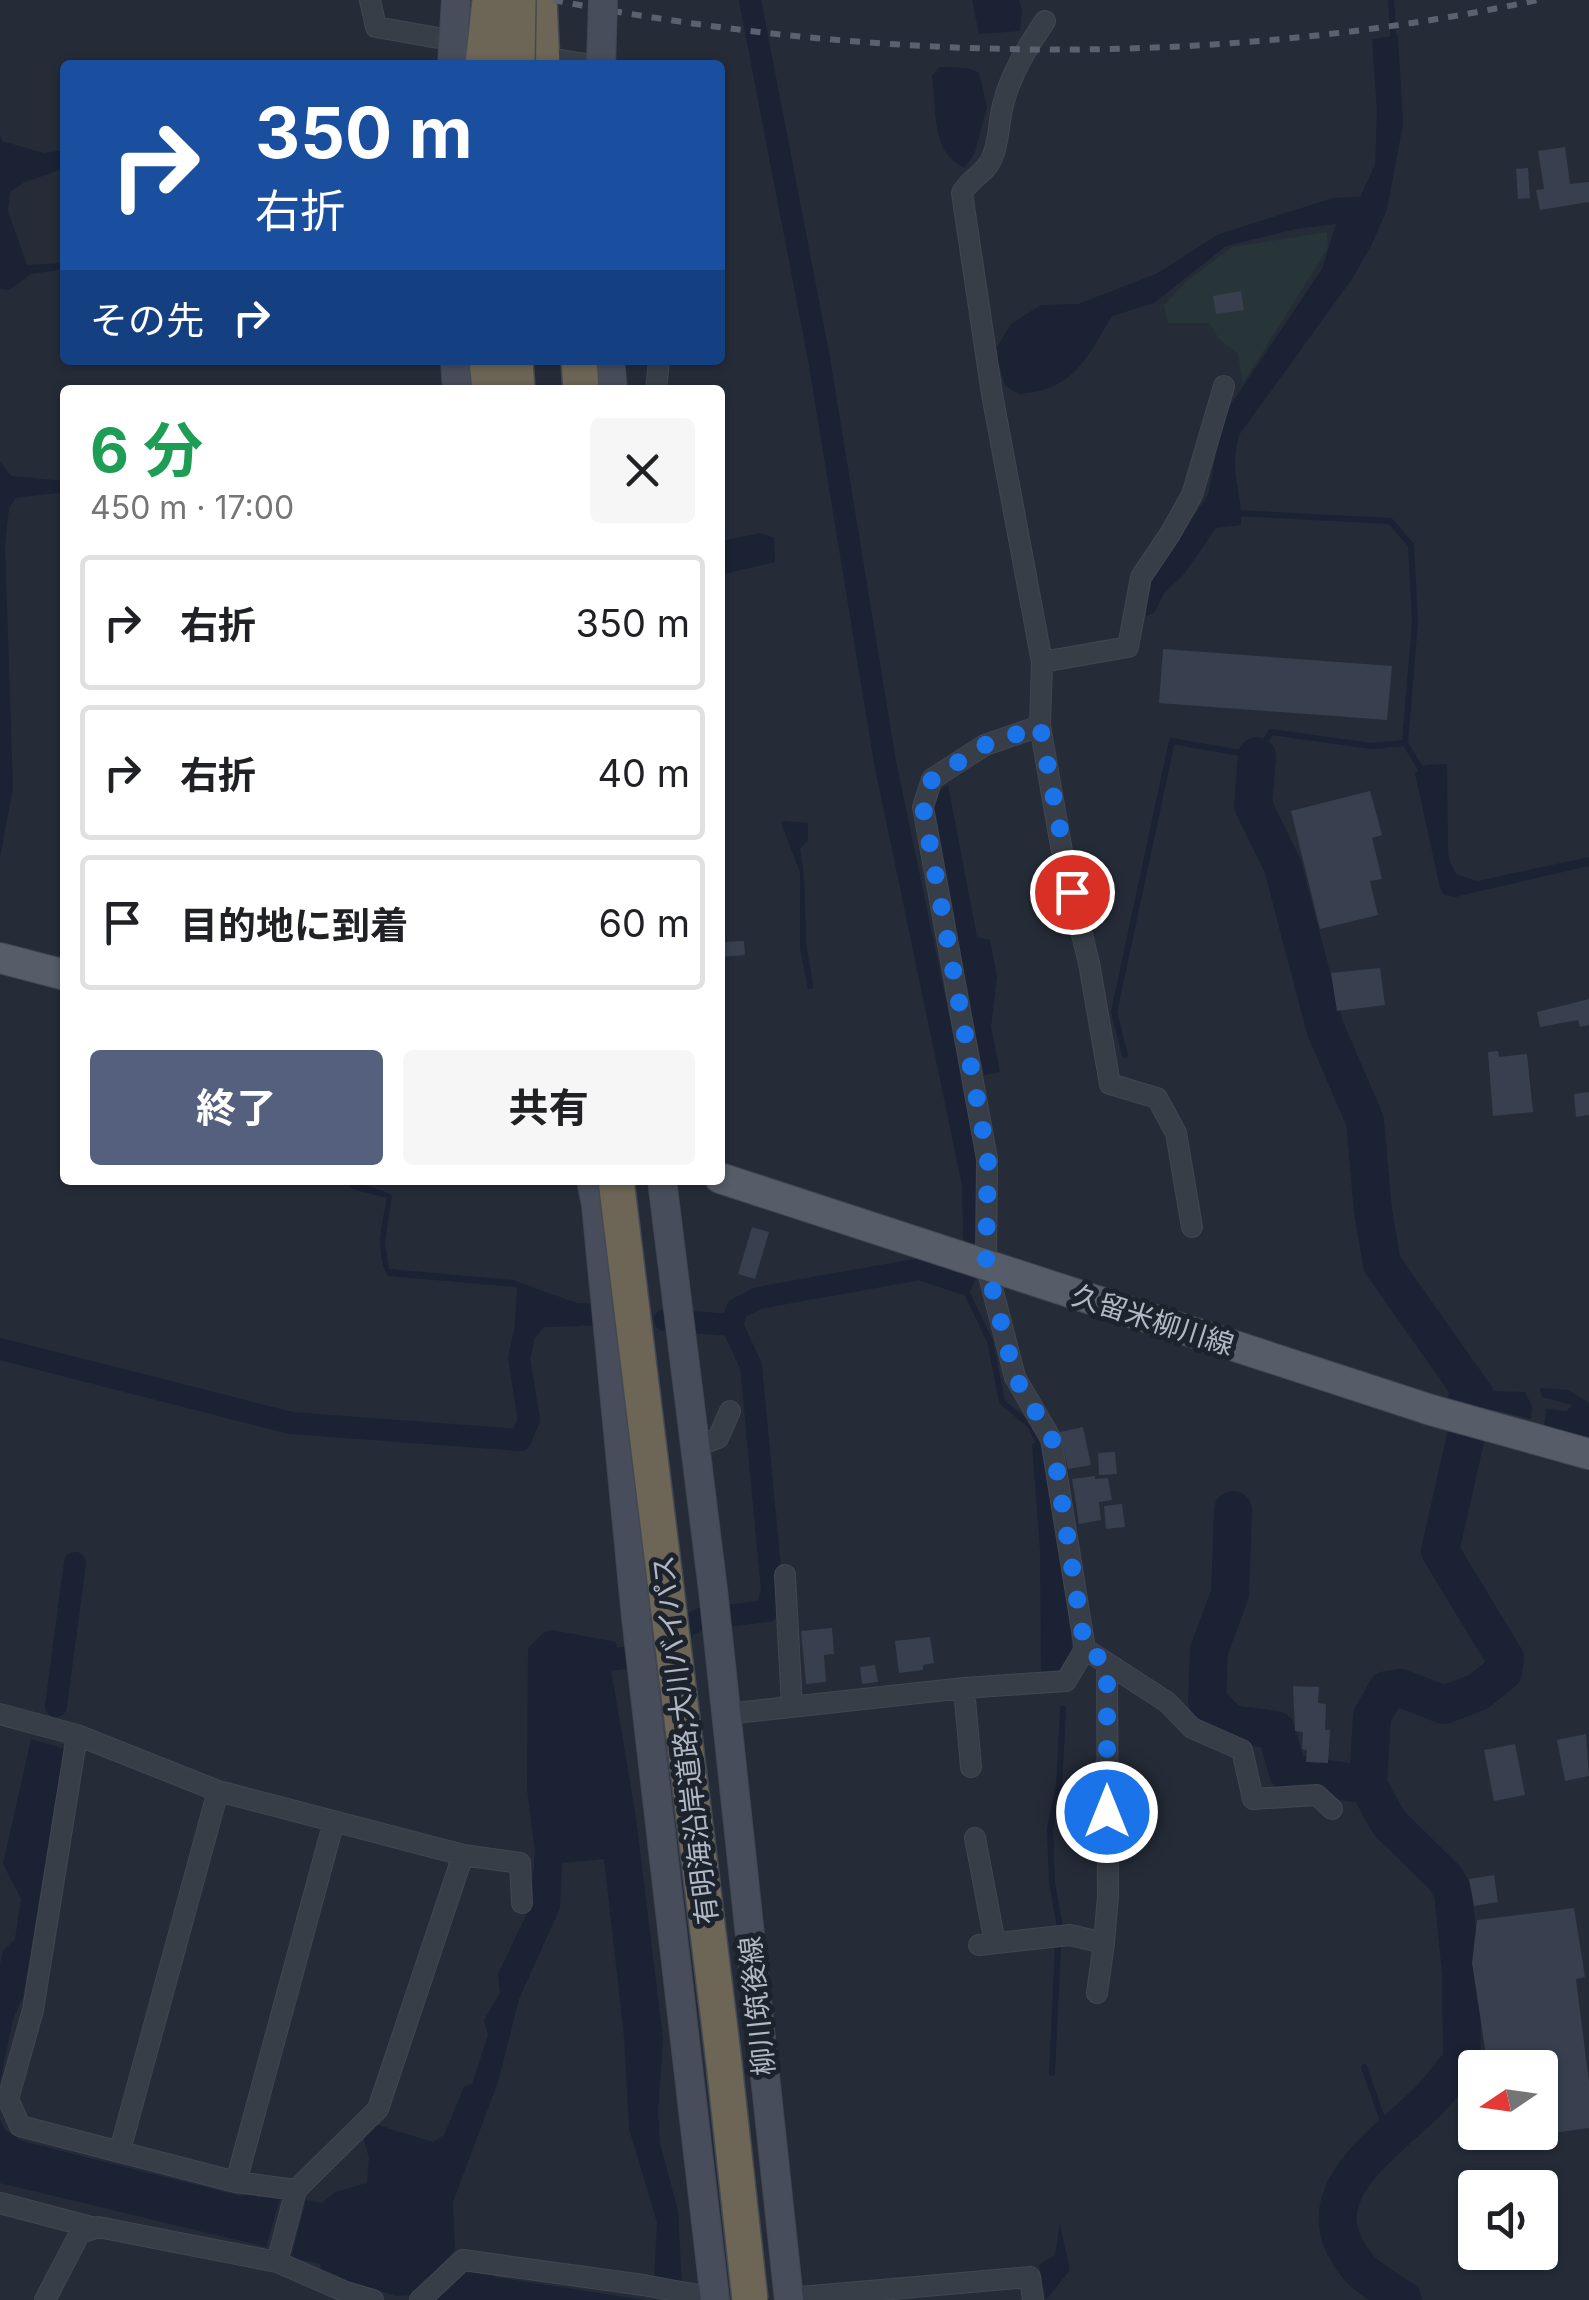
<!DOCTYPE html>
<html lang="ja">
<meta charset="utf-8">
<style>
:root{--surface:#fff;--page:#f6f6f6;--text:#202124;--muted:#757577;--line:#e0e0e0;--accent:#54607d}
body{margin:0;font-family:Inter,"Noto Sans JP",sans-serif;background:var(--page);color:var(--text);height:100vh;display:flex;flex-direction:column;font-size:38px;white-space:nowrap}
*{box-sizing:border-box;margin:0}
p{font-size:32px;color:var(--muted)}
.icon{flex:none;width:55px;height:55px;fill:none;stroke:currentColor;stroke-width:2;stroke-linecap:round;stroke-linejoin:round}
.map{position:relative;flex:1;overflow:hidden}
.sheet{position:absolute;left:60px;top:385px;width:665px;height:800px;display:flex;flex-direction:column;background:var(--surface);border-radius:10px;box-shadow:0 2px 8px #0004}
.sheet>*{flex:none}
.guide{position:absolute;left:60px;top:60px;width:665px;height:305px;border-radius:10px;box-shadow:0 2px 8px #0004;background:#1a4fa0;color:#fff;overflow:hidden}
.needle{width:65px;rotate:257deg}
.fabs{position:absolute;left:1458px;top:2050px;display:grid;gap:20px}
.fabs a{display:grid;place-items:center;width:100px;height:100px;border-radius:10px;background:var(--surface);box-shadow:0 2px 8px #0004;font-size:50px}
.pin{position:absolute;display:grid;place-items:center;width:85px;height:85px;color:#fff;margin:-42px;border:5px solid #fff;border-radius:50%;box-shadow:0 2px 10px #0007}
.me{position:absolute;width:110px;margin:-55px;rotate:0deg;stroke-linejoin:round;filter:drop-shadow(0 0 8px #0008)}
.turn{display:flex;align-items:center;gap:35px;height:210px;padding:0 30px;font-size:45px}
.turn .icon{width:130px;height:130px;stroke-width:2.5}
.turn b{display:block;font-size:70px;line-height:85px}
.then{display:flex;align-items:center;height:95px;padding:0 30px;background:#0003;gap:20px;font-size:38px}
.round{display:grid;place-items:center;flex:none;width:105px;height:105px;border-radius:10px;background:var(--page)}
.summary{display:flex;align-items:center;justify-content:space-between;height:170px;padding:0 30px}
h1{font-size:60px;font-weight:700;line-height:75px;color:#1e9e55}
.cta{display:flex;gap:20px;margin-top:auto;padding:20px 30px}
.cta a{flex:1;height:115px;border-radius:10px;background:var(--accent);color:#fff;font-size:40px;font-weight:700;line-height:115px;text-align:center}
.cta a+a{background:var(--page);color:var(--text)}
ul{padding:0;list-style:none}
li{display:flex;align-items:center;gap:30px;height:135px;margin:0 20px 15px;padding:0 10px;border:5px solid var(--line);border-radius:10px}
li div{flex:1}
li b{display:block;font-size:38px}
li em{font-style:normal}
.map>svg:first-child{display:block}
</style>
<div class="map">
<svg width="1589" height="2300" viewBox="0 0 1589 2300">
<rect width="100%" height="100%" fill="#252c38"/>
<path fill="#273539" d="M1327,232L1328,248L1243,383L1238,354L1219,339L1209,323H1168L1164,305L1186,282L1232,247Z"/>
<path fill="#1a2234" d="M972,0H1019L1022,10L1020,31L979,34Z
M1398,35L1403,124L1387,209L1372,244L1352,279L1239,435C1229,476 1242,487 1241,525L1216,528L1184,574L1165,592L1154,613L1146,616L1150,582L1208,495L1223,416L1322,269L1336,224L1296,229L1226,246L1154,303L1112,316C1086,359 1074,390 1019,394L1005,386L995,350L1011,324L1041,305L1078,304L1156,274L1219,234L1333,198L1360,197L1375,165L1377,112L1372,39Z
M940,67L968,68L979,73L987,107L975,152L965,168C930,153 937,108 932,75Z
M0,134L2,141L44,153L65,150V168L23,183L10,192L8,211L27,265L65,263V269L31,274L9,290L0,289Z
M0,461L11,476L65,481V492L16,498L9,508L5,545L13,788L0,857Z
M760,533L774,538L775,562L720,575V541Z
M1447,764L1448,847L1449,860L1456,874L1477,881L1589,857V866L1455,897L1444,895L1440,888L1415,773L1426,765Z
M948,785L977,937L990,940L997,977L991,1027L1000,1072L984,1075L931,814L936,793Z
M783,821L808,823V840L800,849C806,880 805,909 806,939C807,956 812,971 813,988L808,989L800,949V872L781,823Z
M345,1180H354L392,1195L385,1243L389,1269L513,1280L579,1304L582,1326L544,1327L531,1343L528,1354L513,1356L517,1287L388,1276C374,1252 382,1224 387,1198L352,1189Z
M1424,1299L1490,1391L1525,1392L1532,1406L1531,1419L1447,1399L1453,1381L1405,1315Z
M1540,1388L1568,1390L1589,1403V1439L1544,1426L1546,1409L1566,1411L1573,1405L1542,1397Z
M1043,1440L1071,1631L1072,1650L1059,1673L1041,1672L1040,1550L1032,1444Z
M552,1630L616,1642L618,1662L610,1664L636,1817L663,2039L658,2112L660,2143L678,2211L682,2287L654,2280L657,2222L629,2129L624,2036L604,1859L562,1863L560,1908L519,1999L498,2082L453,2202L455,2250L411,2295L396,2296L320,2272L321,2264L291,2258L306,2200L322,2203L335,2192L367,2183L369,2158L362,2133L374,2124L433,2142L444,2135L464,2087L472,2084L488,2035L484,2020L500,1993L498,1974L530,1907L535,1853L527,1788L528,1648L544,1632Z
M31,1739L65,1749L23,1997L13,2019L0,2082V1964L3,1951L15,1939L21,1899L3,1864Z
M0,2119L4,2129L22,2141L240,2196L257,2192V2198L282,2192L266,2247L0,2183Z
M1060,2224L1070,2270L1046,2300L1039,2265L1055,2255Z
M472,2266L489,2270L495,2277L644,2300H436Z"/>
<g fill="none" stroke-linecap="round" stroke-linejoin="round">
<path stroke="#1a2234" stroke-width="6" d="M1391,0L1394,44
M1237,513L1390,521L1411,545L1415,622L1405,743
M1125,1055L1114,1012L1172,741L1257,756L1271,732L1371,746L1405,743L1425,776
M962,1283L990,1341L1002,1402L1030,1425L1041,1448
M1060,1926L1052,1883L1050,1829L1059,1787L1063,1709
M1364,2067L1389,2138
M1052,2073L1058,1947"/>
<path stroke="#1a2234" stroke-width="22" d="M750,0L819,359L885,762L973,1184L974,1237
M551,1312L623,1317
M665,1320L732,1325
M0,1349L291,1423L520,1440L529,1420L519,1358L526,1327
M594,1674L605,1660L674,1653L684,1627L701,1619L767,1611L772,1590L751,1366L732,1325L737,1309L758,1298L920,1269L962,1283L968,1270
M56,1706L75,1563"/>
<path stroke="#1a2234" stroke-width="38" d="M1257,756L1253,805L1283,867L1325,1028L1365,1121L1373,1211L1382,1264L1475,1396L1440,1551L1505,1658L1503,1672L1478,1692L1444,1705L1401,1688L1387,1690L1372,1716L1368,1785L1389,1823L1445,1878L1453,1892L1461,1972L1462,2061C1449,2076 1437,2094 1422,2107C1375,2152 1301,2199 1359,2268C1370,2280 1389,2290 1403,2300
M1233,1510L1230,1594L1209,1650L1207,1701L1230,1724L1276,1730L1288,1773L1368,1785"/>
</g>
<path fill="#383f4e" d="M1565,147L1570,184L1589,182V202L1540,210L1536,190L1544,189L1538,151Z
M1528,168L1530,198L1518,199L1516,169Z
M1241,291L1244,310L1216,314L1213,296Z
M1163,649L1392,666L1387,720L1159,703Z
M1370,791L1382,835L1372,838L1382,879L1370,881L1378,915L1320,929L1291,811Z
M744,941L745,955L720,957V942Z
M1380,968L1385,1005L1337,1011L1331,973Z
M1589,999V1025L1580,1027L1578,1020L1540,1027L1537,1012Z
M1498,1051L1499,1057L1527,1054L1533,1112L1493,1116L1488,1052Z
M1589,1092V1115L1576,1117L1574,1094Z
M752,1227L769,1232L755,1279L738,1274Z
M1083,1427L1091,1465L1068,1469L1060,1432Z
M1115,1452L1117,1474L1099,1475L1098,1453Z
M1095,1476V1479L1108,1478L1112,1500L1099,1502L1101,1520L1079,1524L1072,1479Z
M1122,1504L1125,1527L1106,1529L1104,1506Z
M832,1628L834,1654L824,1655L826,1682L806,1684L801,1631Z
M930,1637L934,1663L923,1665V1670L899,1673L895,1641Z
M875,1665L878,1682L862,1684L860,1667Z
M1293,1686L1319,1687L1318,1703L1326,1704L1325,1730H1330L1328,1763L1306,1762L1307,1750L1302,1749L1303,1732L1295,1731Z
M1586,1734L1589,1776L1565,1781L1557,1740Z
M1515,1744L1525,1795L1494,1801L1484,1750Z
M1494,1875L1498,1902L1474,1906L1469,1879Z
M1574,1908L1585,1977L1576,1979L1589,2082V2128L1466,2145L1459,2108L1475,2080V2132H1540V2068H1488L1472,1963L1477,1920Z"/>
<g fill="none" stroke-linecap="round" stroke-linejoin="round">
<g stroke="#414751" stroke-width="22">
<path id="minor" d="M370,0L376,27L495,48
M1045,21C1028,46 1010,75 1003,105C998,123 1000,139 992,158C986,173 969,179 962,193L992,394L1042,662L1040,726L1063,857L1089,963L1110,1084L1157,1098L1176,1133L1192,1227
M555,59L592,65
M656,390L659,360
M1042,662L1128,647L1141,577L1170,534L1192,495L1224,386
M697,1446L718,1438L730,1411
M785,1575L792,1706
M1085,1649L1167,1702L1192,1728L1242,1750L1253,1799L1317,1795L1332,1809
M964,1688L971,1767
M0,1714L77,1735L218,1791L463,1855L378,2109L296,2190L277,2262
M726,1714L964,1688L1066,1681L1085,1649L1051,1439L1015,1377L986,1264L987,1159L923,807L932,779L985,745L1040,726
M77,1735L33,2010L8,2099L20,2126L236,2182L296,2190
M975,1838L995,1943
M463,1855L520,1863L522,1903
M1104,1943L1108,1896L1107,1663
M979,1945L1070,1935L1104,1943L1097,1993
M120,2150L218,1791
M236,2182L334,1821
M0,2203L91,2227
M789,2298L1030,2277L1033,2300
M45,2300L80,2233L98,2227L277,2262L346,2292L373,2300
M420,2300L463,2260L643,2285L715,2298"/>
</g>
<g stroke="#414751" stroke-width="30">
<path id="secondary" d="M455,360L457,390
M610,360L613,390
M591,1180L596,1204L636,1617L715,2300
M662,1180L713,1590L789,2300"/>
</g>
<g stroke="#414751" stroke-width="32">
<path id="primary" d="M0,958L65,975
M720,1178L1431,1410L1589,1454"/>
</g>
<g stroke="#434953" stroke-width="38">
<path id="motorway" d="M539,0L542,65
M487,360L490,390
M515,360L517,390
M579,360L581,390"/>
</g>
<use href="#minor" stroke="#383e48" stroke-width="20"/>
<use href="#secondary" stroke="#474d5b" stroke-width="28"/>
<use href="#primary" stroke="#565d68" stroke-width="30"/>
<use href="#motorway" stroke="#6d6656" stroke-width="35"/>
<path stroke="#5b616f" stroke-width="6" stroke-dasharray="10 10" stroke-linecap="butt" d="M553,0C878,63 1213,69 1538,0"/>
<g stroke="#414751" stroke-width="30" stroke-linecap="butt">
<path id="secondary-bridge" d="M452,65L456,0
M601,65L603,0"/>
</g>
<g stroke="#434953" stroke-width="38" stroke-linecap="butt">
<path id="motorway-bridge" d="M483,65L490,0
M517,65L518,0
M616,1180L724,2063L750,2300"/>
</g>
<use href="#secondary-bridge" stroke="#474d5b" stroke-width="28"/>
<use href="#motorway-bridge" stroke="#6d6656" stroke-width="35"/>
</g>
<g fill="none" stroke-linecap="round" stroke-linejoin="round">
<path stroke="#1a73e8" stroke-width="18" stroke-dasharray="0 32.4" d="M1072,892L1040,726L985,745L932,779L923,807L988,1159L986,1264L1015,1377L1052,1439L1085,1649L1107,1663V1812"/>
</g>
<g text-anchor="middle" stroke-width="10" stroke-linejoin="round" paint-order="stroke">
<g font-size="28" fill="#b3b9c4" stroke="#1d232d">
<text transform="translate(1153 1320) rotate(18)" y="10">久留米柳川線</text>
<text transform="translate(685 1740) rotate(-97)" y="10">有明海沿岸道路;大川バイパス</text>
<text transform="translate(757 2006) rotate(-96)" y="10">柳川筑後線</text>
</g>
</g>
</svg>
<div class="fabs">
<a><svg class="needle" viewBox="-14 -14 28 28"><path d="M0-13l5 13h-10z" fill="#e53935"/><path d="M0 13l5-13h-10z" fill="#757577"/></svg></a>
<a><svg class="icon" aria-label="sound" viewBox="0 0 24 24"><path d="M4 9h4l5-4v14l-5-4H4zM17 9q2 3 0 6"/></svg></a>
</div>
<div class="pin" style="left:1072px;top:892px;background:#d93025"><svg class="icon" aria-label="arrive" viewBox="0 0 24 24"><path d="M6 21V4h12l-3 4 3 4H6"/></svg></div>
<svg class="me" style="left:1107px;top:1812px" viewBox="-20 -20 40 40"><circle r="17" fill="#1a73e8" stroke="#fff" stroke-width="3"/><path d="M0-11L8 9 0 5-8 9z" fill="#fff"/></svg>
<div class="guide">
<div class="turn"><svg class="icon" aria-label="right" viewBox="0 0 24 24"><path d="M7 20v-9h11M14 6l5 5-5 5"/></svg><div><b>350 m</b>右折</div></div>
<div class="then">その先<svg class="icon" aria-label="right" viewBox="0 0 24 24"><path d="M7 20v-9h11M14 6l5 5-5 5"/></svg></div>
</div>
<section class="sheet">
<div class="summary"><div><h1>6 分</h1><p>450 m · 17:00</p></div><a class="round"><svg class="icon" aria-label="close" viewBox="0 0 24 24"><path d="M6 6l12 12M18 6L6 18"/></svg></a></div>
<ul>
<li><svg class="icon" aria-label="right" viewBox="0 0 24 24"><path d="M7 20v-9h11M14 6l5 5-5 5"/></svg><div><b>右折</b></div><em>350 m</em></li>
<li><svg class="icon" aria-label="right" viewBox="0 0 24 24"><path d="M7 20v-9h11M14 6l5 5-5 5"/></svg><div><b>右折</b></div><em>40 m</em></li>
<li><svg class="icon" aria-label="arrive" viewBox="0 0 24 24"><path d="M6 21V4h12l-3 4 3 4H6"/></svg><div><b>目的地に到着</b></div><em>60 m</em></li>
</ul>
<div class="cta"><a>終了</a><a>共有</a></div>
</section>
</div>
